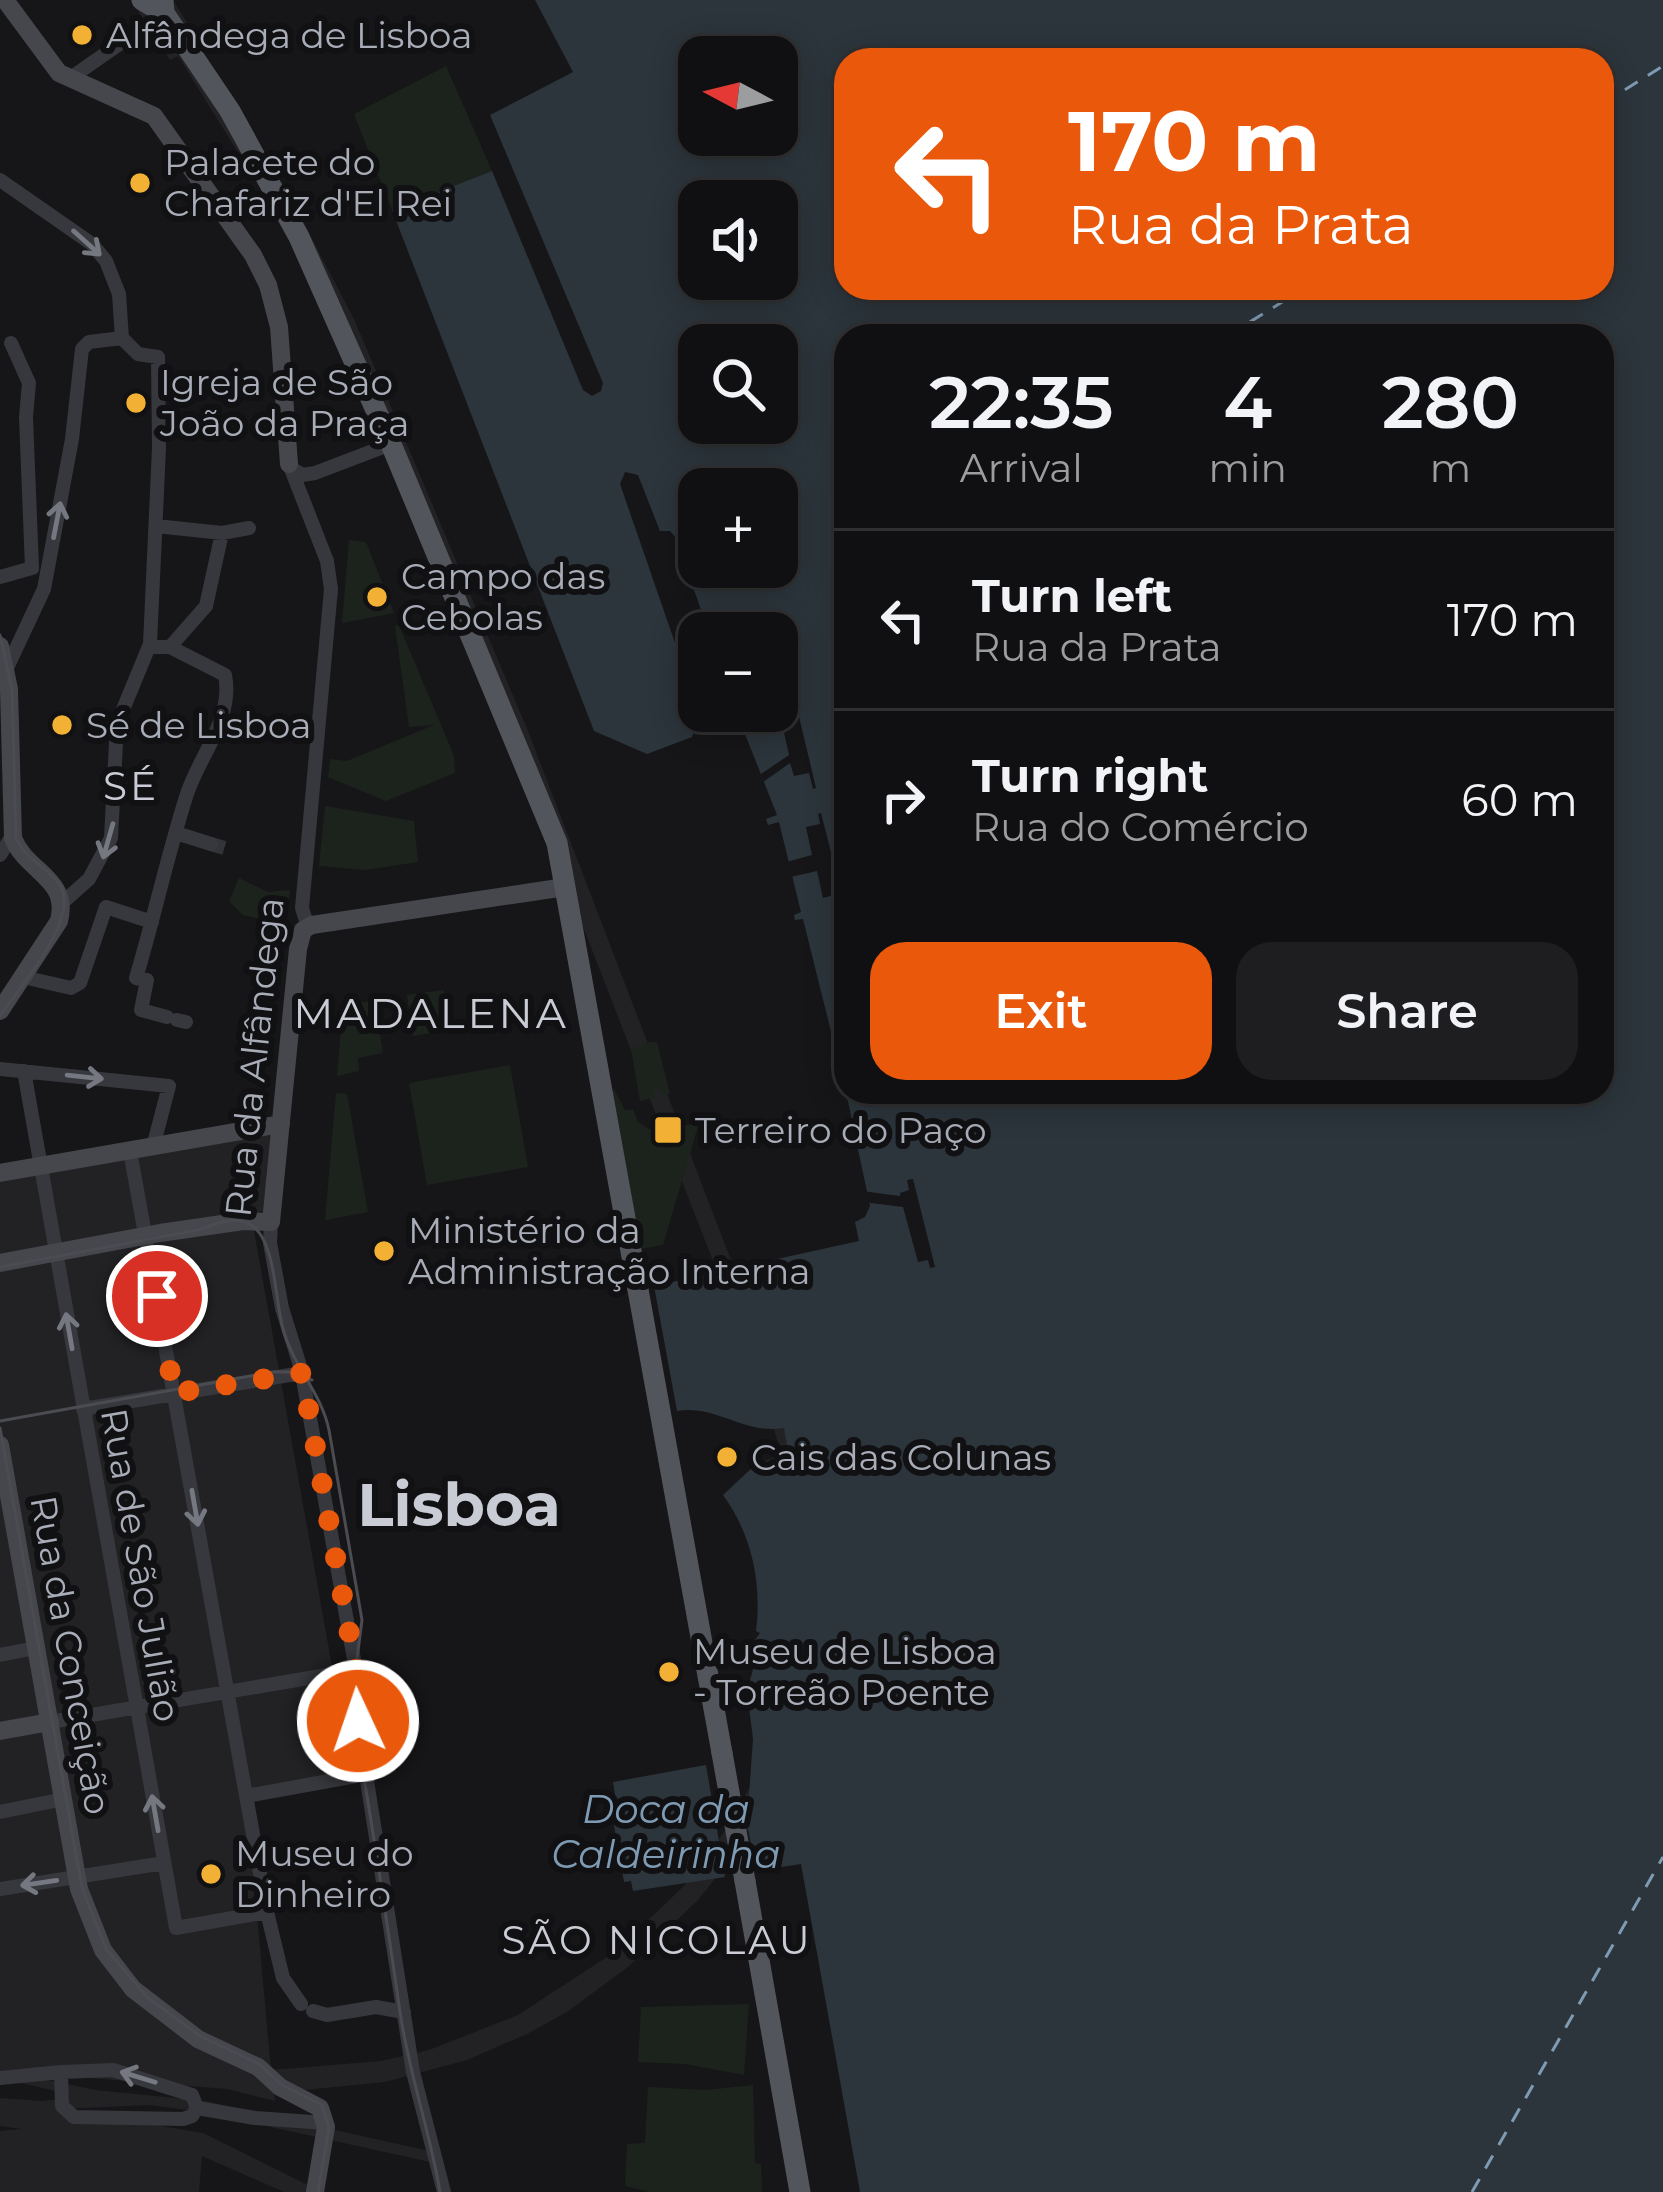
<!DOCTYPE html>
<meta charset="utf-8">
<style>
:root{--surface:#101012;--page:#1e1e20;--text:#f1f3f6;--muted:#9c9d9f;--line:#303032;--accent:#ea580c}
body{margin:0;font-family:Montserrat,sans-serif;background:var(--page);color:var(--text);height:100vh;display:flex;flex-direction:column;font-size:45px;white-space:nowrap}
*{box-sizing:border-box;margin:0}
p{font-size:39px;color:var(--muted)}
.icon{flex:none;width:66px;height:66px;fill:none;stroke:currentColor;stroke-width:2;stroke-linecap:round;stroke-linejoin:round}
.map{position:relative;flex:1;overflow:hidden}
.sheet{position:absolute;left:834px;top:324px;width:780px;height:780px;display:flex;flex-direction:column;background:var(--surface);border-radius:36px;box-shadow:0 6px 30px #0003,0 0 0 3px var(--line)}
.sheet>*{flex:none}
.guide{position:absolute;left:834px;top:48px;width:780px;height:252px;border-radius:36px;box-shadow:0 6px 30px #0003,0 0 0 3px var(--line);background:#ea580c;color:#fff;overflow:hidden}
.needle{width:78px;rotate:277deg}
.controls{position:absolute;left:678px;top:36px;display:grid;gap:24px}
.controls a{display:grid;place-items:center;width:120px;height:120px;border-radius:24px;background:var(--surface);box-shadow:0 6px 30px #0003,0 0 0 3px var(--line);font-size:60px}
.pin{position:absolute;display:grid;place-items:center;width:102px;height:102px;color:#fff;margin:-51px;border:6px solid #fff;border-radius:50%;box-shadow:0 3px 12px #0007}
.me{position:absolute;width:132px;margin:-66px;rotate:357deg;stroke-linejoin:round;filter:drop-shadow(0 0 9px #0008)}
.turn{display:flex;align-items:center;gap:42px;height:252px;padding:0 36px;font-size:54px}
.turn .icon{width:156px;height:156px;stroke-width:2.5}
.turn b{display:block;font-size:84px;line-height:102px}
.eta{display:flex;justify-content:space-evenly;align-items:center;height:204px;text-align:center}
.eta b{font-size:72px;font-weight:600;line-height:84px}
.button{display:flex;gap:24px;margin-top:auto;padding:24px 36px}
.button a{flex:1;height:138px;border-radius:36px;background:var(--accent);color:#fff;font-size:48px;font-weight:600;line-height:138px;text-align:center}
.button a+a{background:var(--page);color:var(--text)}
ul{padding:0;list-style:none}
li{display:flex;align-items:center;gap:36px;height:180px;padding:0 36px;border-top:3px solid var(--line)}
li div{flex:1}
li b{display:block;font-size:45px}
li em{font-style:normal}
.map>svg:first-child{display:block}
</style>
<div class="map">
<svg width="1663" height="2192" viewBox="0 0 1663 2192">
<rect width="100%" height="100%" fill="#161618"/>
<path fill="#222225" d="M131,0H173L199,42L194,45L300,216L354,319L528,731L795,1427L758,1813L730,1860L698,1900L628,1967L567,2012L527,2034L467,2060L385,2082L274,2093L275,2101L227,2089L39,2074V2078L95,2090L205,2101L429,2151L430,2162L203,2112L150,2105L60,2109L203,2133L322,2192H284L202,2156L199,2192H0V2131L22,2129L0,2126V2098L41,2101L63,2099L64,2093L0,2078V1182L272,1131L263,1211L251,1214L352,1778L246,1793L271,2070L381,2061L429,2050L518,2015L616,1951L688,1882L729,1825L754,1779L784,1460L743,1338L471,639L283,225L178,56L170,60Z"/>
<path fill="#1c231d" d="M446,66L492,171L392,210L354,114Z
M349,540L366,542L394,613L342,623Z
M399,625L454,756L455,773L386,801L328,777L330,759L347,761L434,725L409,727L395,626Z
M325,806L414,821L418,862L365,870L319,866Z
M239,878L268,892L290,890L288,904L265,920L243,915L229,901Z
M444,990L450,1030L413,1036L407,995Z
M374,1001L383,1053L358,1058L359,1071L337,1076L343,1005Z
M650,1042H657L670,1094L662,1095L658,1087L653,1089L656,1097L640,1101L631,1049Z
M510,1065L528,1167L427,1185L409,1083Z
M614,1089L625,1110L633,1109L638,1122L652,1131L699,1123L663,1245L640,1249L611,1093Z
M336,1093L347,1094L368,1212L325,1220Z
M749,2004L744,2075L685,2064L638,2062L641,2007Z
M753,2085L755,2163L761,2164L762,2192H650L625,2186L627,2144L645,2143L648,2087L706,2090Z"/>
<path fill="#2c353c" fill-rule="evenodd" d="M535,0H1663V2192H860L801,1864L756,1871L747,1824L753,1739L747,1691L757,1655L749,1648L760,1633L756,1631C762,1583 752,1535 723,1495L754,1466L788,1452L784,1428C744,1435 716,1404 677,1411L654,1286L859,1241L855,1222L865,1217L870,1206L846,1092H1602V336H846V1092L803,919L795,920L794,915L801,912L779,822L768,825L766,819L777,815L736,711H777V633H709L676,538L670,531H660L638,475L625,472L620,484L700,715L692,737L647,754L594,731L392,210L492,171L583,390L592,396L601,391L603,383L490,115L573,72ZM699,57H777V135H699ZM846,60H1602V288H846ZM699,201H777V279H699ZM699,345H777V423H699ZM699,489H777V567H699Z
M706,1765L725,1877L633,1891L631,1881L624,1882L609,1797L615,1795L613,1782Z"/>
<path fill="#161618" d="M791,683L816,788L813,789L809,773L794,776L790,763L759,785L755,778L789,755L778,706L792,702L787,684Z
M821,813L844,903L840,904L838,894L823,898L817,871L786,878L783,863L812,855L806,827L820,824L818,814Z
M913,1179L935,1267L930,1268L928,1260L918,1262L903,1207L863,1202L862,1191L900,1196V1193L909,1190L907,1180Z"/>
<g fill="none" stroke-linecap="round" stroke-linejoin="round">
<path stroke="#7f9bb3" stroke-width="3" stroke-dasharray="15 12" stroke-linecap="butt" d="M1602,104L1663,66
M1227,336L1305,288
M1472,2192L1663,1857"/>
<path stroke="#333438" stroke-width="14" stroke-dasharray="14 7" stroke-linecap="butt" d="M211,844L231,850"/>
<path stroke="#37383d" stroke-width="14" d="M69,79L164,13
M0,180L92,244L106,261L119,294L122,338L138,354L158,357L159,448L150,644L117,724L111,838L89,879L62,903
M289,464L327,561L331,589L302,908L308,927
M291,468L302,475L315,473L391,444
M156,526L222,533L249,528
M0,577L32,568L26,417L29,383L11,343
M149,647H170L225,675C234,719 198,757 186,797C167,857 154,918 136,978L147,980L141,1010L167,1017
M170,647L206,606L222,533
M6,670L44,589L72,439L82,349L89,342L122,338
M176,833L211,844
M0,855L12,836
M23,977L71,988L80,983L106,907L152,922
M177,1020L186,1022
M0,1069L169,1086L153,1147
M24,1071L176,1928L267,1912
M130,1151L267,1912L283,1978L301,2004
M271,1222L270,1243L282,1308L301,1369L356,1670V1711L413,2072L444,2192
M83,1409L302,1373
M0,1655L36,1648
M50,1722L356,1670
M246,1796L367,1774
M0,1812L64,1799
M0,1889L164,1863
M313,2011L327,2015L376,2007L404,2012
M0,2078L61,2072
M197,2108L192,2116L183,2119L74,2117L62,2106L61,2072L113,2070L192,2095L197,2108L255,2118L326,2123"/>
<path stroke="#45474d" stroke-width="18" d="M5,0L59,73L154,116L253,255L268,285L279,327L289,464
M0,646L9,689L13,838C26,872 70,878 59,921L0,1011
M0,1173L281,1124
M0,1263L160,1233L243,1221L271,1222L298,949L303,930L312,925L565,887
M0,1445L79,1889L103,1950L133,1989L198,2039L258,2067L280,2087L320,2108L326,2127L315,2192
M0,1731L50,1722"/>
<path stroke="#53555c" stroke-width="21" d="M142,0L164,13
M163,0L164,13L230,111L299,237L391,444L557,843L722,1753
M745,1881L800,2192"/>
<path stroke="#4a4c52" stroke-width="3" d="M0,635L12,689L16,838C25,860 47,866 60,885C81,918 19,988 0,1016
M0,1267L198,1230C215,1225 234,1214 251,1225C276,1240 275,1302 283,1329C293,1366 321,1392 329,1430L362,1620L352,1697L354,1722C372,1818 386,1915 400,2012C409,2074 430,2131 440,2192
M0,1421L273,1372H292L312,1380
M0,1428L82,1888L106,1949L148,1998L200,2036L259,2064L282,2085L322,2105L329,2128L318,2192"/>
<path stroke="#53555c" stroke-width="21" d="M722,1753L745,1881"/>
</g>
<defs><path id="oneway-shaft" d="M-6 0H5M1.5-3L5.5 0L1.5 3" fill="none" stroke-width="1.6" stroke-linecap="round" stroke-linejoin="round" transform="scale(3)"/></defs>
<g stroke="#757881">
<use href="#oneway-shaft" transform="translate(87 243) rotate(42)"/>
<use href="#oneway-shaft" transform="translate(57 520) rotate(-79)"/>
<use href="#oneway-shaft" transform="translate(108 841) rotate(106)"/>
<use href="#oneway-shaft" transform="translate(85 1077) rotate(6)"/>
<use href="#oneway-shaft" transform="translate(69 1331) rotate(-100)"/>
<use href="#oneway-shaft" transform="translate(195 1508) rotate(80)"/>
<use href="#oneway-shaft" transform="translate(155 1813) rotate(-100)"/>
<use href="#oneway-shaft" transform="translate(39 1883) rotate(172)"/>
<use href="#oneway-shaft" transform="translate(138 2077) rotate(-163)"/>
</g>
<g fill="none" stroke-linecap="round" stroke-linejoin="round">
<path stroke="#ea580c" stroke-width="21" stroke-dasharray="0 37.8" d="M157,1296L174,1393L302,1373L356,1670L358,1721"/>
</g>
<g fill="#f2b134" stroke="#111113" stroke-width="4.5">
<circle cx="82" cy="35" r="12"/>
<circle cx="140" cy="183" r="12"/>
<circle cx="136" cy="403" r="12"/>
<circle cx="377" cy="597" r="12"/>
<circle cx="62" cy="725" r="12"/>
<rect x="653" y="1115" width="30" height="30" rx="6"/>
<circle cx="384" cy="1251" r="12"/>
<circle cx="727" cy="1457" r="12"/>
<circle cx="669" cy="1672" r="12"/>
<circle cx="211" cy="1874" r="12"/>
</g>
<g text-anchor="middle" stroke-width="12" stroke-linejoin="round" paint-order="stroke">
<g font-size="36" fill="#a8adb8" stroke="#111113" text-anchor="start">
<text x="106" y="48">Alfândega de Lisboa</text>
<text x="164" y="175">Palacete do<tspan x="164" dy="41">Chafariz d'El Rei</tspan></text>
<text x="160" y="395">Igreja de São<tspan x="160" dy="41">João da Praça</tspan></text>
<text x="401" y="589">Campo das<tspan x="401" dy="41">Cebolas</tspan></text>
<text x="86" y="738">Sé de Lisboa</text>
<text x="695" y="1143">Terreiro do Paço</text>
<text x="408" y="1243">Ministério da<tspan x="408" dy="41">Administração Interna</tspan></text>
<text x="751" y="1470">Cais das Colunas</text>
<text x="693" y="1664">Museu de Lisboa<tspan x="693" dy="41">- Torreão Poente</tspan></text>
<text x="235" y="1866">Museu do<tspan x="235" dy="41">Dinheiro</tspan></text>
</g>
<g font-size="36" fill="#a8adb8" stroke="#111113">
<text transform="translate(254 1057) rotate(-84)" y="13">Rua da Alfândega</text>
<text transform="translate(141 1565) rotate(80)" y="13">Rua de São Julião</text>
<text transform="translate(71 1655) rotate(80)" y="13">Rua da Conceição</text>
</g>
<g font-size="39" letter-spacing="3" fill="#c9ccd4" stroke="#111113">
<text x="131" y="800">SÉ</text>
<text x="657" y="1954">SÃO NICOLAU</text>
</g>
<g font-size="39" font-style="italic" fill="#7f9bb3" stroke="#111113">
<text x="666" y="1823">Doca da<tspan x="666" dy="45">Caldeirinha</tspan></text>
</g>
<g font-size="42" letter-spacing="3" fill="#c9ccd4" stroke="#111113">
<text x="431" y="1028">MADALENA</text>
</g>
<g font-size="60" font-weight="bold" fill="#c9ccd4" stroke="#111113">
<text x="459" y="1526">Lisboa</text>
</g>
</g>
</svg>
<div class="controls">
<a><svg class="needle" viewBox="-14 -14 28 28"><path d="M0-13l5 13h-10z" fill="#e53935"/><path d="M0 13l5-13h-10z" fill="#9c9d9f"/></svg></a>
<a><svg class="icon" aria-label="sound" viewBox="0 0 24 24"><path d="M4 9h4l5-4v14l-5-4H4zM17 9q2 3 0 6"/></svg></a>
<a><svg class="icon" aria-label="search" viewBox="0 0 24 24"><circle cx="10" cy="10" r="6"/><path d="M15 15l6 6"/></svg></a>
<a>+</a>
<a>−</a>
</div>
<div class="pin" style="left:157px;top:1296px;background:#d93025"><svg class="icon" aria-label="arrive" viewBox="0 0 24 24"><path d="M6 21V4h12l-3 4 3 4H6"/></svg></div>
<svg class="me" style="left:358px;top:1721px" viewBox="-20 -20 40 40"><circle r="17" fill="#ea580c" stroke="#fff" stroke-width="3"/><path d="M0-11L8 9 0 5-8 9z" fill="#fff"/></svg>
<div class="guide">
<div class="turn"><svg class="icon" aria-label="left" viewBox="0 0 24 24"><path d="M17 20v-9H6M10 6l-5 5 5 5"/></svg><div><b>170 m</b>Rua da Prata</div></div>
</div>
<section class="sheet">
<div class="eta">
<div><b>22:35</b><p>Arrival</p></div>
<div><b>4</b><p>min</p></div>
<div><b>280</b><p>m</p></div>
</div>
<ul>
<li><svg class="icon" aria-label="left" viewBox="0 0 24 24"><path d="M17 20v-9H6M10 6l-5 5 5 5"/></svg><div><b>Turn left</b><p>Rua da Prata</p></div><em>170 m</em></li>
<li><svg class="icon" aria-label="right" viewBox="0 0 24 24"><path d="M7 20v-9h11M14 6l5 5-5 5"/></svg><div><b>Turn right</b><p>Rua do Comércio</p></div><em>60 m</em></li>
</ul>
<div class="button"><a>Exit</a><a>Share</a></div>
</section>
</div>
